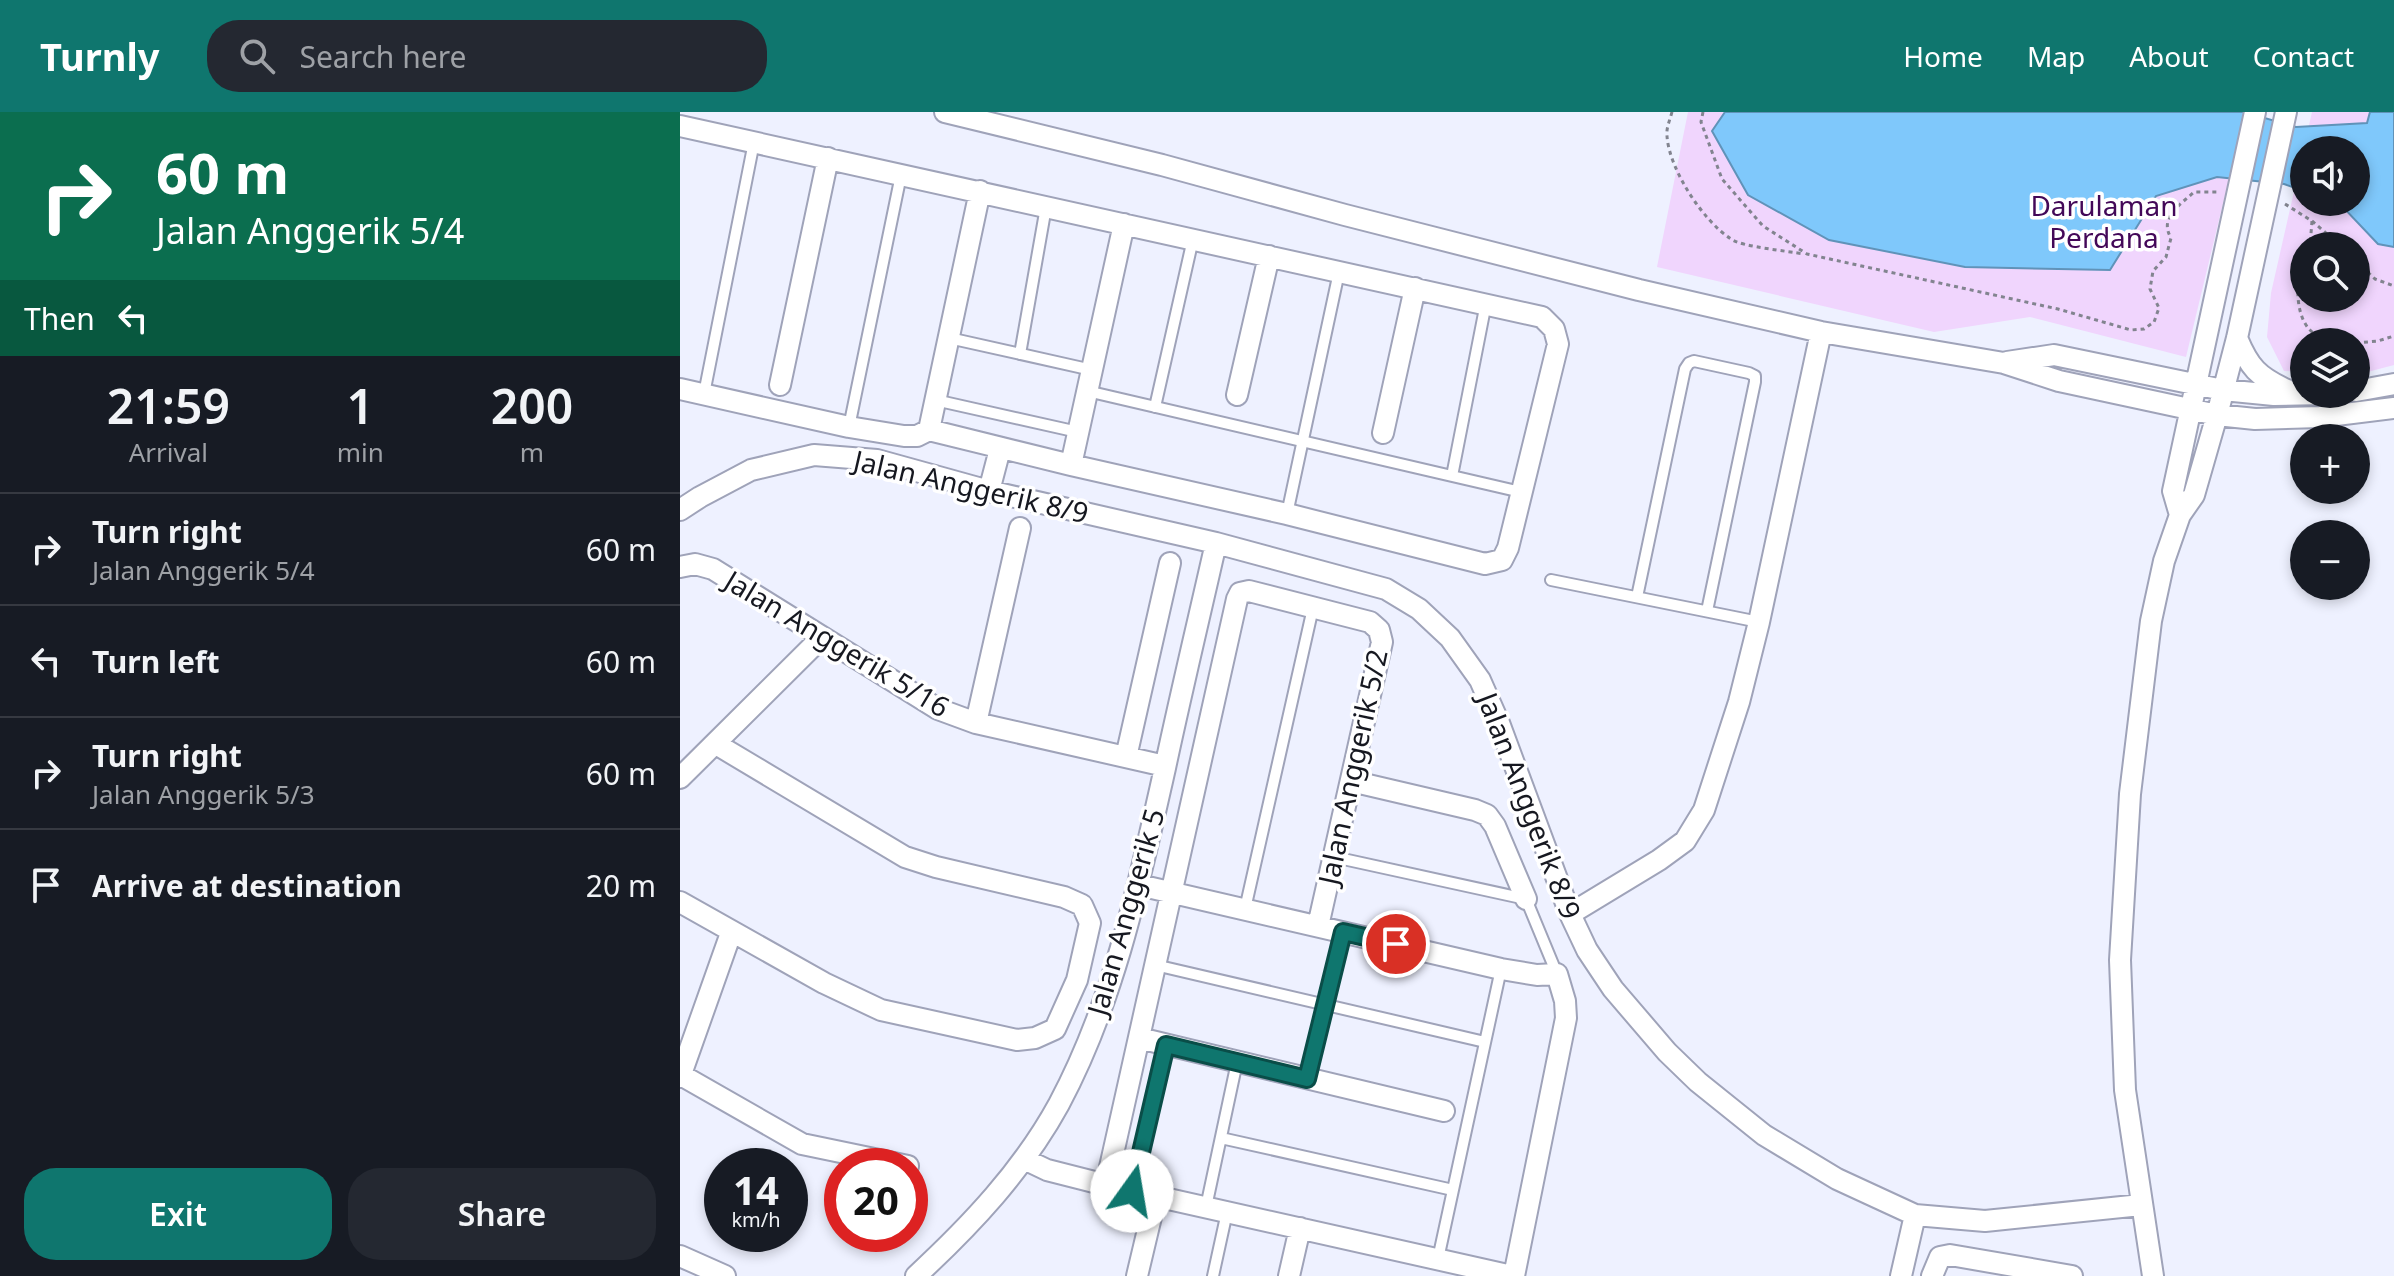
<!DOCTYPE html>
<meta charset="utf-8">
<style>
:root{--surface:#171b24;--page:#242831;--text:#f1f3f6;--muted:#9ea1a6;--line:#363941;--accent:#0f766e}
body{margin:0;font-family:"Noto Sans",sans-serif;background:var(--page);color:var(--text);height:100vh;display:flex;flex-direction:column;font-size:30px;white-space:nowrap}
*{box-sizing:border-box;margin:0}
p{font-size:26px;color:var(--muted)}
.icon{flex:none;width:44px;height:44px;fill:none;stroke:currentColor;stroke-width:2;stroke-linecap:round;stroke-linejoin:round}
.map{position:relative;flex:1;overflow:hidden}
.panel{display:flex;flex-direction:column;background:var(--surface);width:680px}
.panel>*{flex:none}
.hud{background:#0b6e4f;color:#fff;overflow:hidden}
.buttons{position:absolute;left:1610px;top:24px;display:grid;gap:16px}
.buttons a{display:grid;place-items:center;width:80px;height:80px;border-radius:50%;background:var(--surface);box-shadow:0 4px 12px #0003;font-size:40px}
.speed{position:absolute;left:24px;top:1036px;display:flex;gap:16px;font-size:40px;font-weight:700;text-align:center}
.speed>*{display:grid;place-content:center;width:104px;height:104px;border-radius:50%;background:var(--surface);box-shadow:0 4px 12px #0003;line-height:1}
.speed small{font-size:20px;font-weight:400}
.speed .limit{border:12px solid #d22;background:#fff;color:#111}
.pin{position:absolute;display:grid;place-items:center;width:68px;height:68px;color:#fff;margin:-34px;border:4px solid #fff;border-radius:50%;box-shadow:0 2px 8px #0007}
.me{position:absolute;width:88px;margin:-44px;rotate:13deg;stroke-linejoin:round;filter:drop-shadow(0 0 6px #0008)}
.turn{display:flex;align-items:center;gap:28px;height:168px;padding:0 24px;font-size:36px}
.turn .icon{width:104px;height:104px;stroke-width:2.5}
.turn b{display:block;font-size:56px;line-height:68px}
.then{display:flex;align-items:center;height:76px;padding:0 24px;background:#0003;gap:16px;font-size:30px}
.eta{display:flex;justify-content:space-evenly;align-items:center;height:136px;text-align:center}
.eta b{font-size:48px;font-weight:600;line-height:56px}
.cta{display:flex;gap:16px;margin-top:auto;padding:16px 24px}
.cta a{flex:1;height:92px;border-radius:32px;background:var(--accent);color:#fff;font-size:32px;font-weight:600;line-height:92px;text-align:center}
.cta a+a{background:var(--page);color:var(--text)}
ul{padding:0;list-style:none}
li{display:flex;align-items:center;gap:24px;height:112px;padding:0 24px;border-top:2px solid var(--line)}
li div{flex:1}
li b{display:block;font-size:30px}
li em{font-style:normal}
header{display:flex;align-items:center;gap:48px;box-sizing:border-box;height:112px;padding:0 40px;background:var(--accent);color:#fff}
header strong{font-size:38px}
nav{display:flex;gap:44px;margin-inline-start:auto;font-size:28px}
.search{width:560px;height:72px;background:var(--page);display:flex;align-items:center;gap:20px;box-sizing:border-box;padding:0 28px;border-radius:32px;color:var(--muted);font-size:30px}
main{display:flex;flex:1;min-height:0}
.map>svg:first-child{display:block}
</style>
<header>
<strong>Turnly</strong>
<div class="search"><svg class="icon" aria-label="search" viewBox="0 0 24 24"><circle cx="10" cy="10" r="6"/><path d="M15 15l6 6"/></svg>Search here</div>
<nav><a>Home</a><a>Map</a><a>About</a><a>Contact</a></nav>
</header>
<main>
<section class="panel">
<div class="hud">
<div class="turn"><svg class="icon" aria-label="right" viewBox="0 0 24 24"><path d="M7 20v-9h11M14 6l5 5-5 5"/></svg><div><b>60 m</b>Jalan Anggerik 5/4</div></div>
<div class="then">Then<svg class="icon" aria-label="left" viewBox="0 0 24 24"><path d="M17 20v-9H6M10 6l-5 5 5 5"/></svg></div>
</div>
<div class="eta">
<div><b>21:59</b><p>Arrival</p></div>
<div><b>1</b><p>min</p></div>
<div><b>200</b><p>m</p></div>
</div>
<ul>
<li><svg class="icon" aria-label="right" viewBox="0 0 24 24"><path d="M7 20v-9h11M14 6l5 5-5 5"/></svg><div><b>Turn right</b><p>Jalan Anggerik 5/4</p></div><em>60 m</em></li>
<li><svg class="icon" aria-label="left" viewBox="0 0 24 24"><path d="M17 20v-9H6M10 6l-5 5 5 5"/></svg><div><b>Turn left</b></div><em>60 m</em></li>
<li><svg class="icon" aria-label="right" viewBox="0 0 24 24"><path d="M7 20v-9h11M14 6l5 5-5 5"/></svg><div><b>Turn right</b><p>Jalan Anggerik 5/3</p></div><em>60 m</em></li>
<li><svg class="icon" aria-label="arrive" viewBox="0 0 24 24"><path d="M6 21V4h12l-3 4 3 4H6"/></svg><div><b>Arrive at destination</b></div><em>20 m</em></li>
</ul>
<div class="cta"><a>Exit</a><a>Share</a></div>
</section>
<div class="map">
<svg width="1714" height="1164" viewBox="0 0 1714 1164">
<rect width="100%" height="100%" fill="#eef1ff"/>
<path fill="#f0d5fd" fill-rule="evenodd" d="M1008,0H1565L1506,245L1350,205L1254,220L977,155Z
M1632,0H1714V253L1676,263V230H1624V260L1604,259L1587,225L1591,181ZM1624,38H1676V90H1624ZM1624,134H1676V186H1624Z"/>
<path fill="#7fc8fb" stroke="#6093b9" stroke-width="2" d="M1045,0H1564L1616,15L1687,11L1690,0H1714V135L1698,132L1662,94L1652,90H1676V38H1624V79L1604,72L1537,65L1476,84L1430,158L1285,155L1149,128L1068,83L1032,19Z"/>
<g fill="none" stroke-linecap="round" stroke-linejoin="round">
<g stroke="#9fa3b9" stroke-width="14">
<path id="service" d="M269,226L412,258
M340,242L366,95
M407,279L772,364L806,191
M24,282L74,30
M255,288L398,320
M475,295L513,127
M169,315L221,63
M772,364L841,380
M607,402L659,160
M871,468L1079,510
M957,485L1005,257L1009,251L1014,249L1069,261L1075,264V270L1027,499
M654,745L846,787L877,862
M565,797L633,496
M475,853L805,930
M627,967L663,820
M541,1026L773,1078
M452,1079L486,933
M526,1095L557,950
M758,1147L821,857
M533,1164L547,1100"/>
</g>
<g stroke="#9fa3b9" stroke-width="24">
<path id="minor" d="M265,0L482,53L665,103L959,178L1141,220L1324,251L1379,269L1537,303L1575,307L1640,305L1714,296
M0,14L862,205L874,217L878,232L828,436L822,448L805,452L607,402L391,353L249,318L237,324H224L169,315L0,277
M1557,226C1569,255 1578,265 1607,278
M1327,250L1374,243L1543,278L1594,283L1647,282
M100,273L148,46
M1676,279L1714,272
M557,283L589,144
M249,318L300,79
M703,321L735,176
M391,353L444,112
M309,379L320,337
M0,398L20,385L71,358L134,343L197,348L309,379L536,431L706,477L739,497L770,526L800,568L819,611L890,802L907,838L933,877L987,940L1018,970L1084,1023L1157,1067L1235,1103L1305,1109L1461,1093
M1500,403L1493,379L1575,0
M0,455L15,452L33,457L258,597L296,611L485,654
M296,611L340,416
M446,645L490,451
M0,666L142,525
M671,669L795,698L807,703L815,714L846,787
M459,773L821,857L857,863L877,862L885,889L886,906L834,1164
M0,790L144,871L201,898L337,928L355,926L375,917L397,868L410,811L402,793L384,785L256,755L225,745L36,632
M890,802L979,748L1005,729L1024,698L1059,590L1079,510L1141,220
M459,926L764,999
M1,963L122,1032L228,1054
M0,965L51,821
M344,1047L367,1058L426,1073L832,1164
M426,1073L557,487L560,481L569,479L690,510L699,518L702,530L638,814
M0,1144L45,1164
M236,1164C291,1113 343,1058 379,992C435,887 459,771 485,656C501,581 519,506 536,431
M457,1164L476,1084
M609,1164L620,1116
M1221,1164L1235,1103
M1252,1164L1260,1145L1270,1143L1392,1164
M1473,1164L1445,978L1440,848L1450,682L1471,509L1484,449L1500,403L1514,383L1537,303L1557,226L1606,0"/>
</g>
<path stroke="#82848f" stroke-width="3" stroke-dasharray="4 4" stroke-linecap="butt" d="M992,0C990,8 986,16 987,24C989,57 1023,109 1051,127C1062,135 1108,139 1124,142
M1023,0L1021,10L1042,67L1083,114L1127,142L1378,197L1451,218L1464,217L1474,210L1479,196L1470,177L1473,159L1486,145L1491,126C1479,105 1499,94 1514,80H1540
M1605,92L1632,109L1630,134
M1632,109L1661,134
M1624,149C1615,167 1615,203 1630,218C1637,225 1644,227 1653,230
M1676,149L1695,167L1714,174
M1676,231L1698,229L1714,224"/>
<use href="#service" stroke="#fff" stroke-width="10"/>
<use href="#minor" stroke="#fff" stroke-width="20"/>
</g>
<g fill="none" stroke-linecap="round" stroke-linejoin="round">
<g stroke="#0a4d48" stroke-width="20">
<path id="route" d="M452,1079L486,933L627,967L663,820L716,832"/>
</g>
<use href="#route" stroke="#0f766e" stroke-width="14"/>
</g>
<g text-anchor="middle" stroke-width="7" stroke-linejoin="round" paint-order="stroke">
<g font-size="28" fill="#430858" stroke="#fff">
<text x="1424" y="104">Darulaman<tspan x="1424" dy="32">Perdana</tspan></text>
</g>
<g font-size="28" fill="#161820" stroke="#fff">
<text transform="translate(291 375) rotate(13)" y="10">Jalan Anggerik 8/9</text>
<text transform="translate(157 532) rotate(31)" y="10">Jalan Anggerik 5/16</text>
<text transform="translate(673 655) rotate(-78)" y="10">Jalan Anggerik 5/2</text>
<text transform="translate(849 694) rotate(69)" y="10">Jalan Anggerik 8/9</text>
<text transform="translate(446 800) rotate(-74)" y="10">Jalan Anggerik 5</text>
</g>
</g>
</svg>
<div class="buttons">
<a><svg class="icon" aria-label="sound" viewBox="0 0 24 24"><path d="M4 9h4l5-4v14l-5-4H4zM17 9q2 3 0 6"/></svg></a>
<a><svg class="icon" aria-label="search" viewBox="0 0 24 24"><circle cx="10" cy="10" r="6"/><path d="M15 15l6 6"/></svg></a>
<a><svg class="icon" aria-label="layers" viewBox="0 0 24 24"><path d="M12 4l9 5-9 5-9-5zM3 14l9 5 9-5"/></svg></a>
<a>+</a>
<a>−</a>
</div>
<div class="speed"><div>14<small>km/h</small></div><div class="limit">20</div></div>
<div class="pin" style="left:716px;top:832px;background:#d93025"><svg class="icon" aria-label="arrive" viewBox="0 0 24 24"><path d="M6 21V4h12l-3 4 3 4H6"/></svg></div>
<svg class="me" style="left:452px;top:1079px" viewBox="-20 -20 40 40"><circle r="19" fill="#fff"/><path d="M0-13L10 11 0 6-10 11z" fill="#0f766e"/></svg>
</div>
</main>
